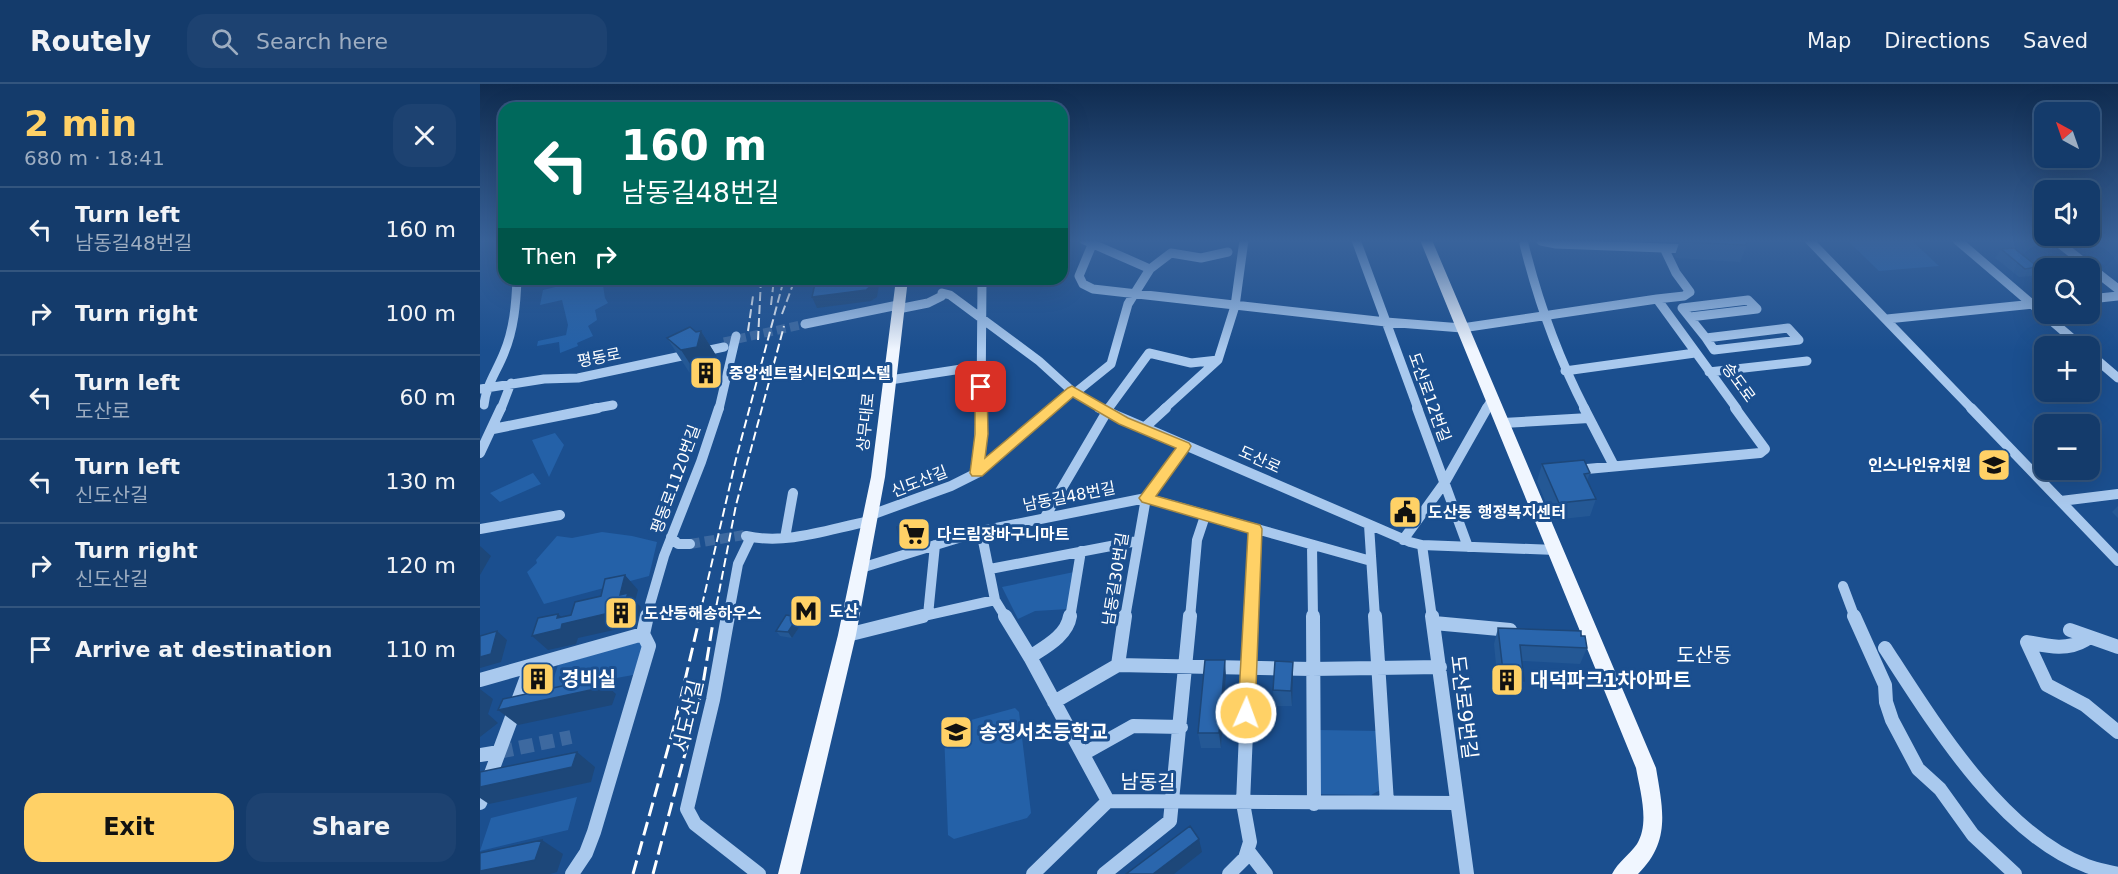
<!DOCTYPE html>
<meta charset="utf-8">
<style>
:root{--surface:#143b6b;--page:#1d4271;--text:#f1f3f6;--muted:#9dadc1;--line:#33557e;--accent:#ffd166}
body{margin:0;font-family:"DejaVu Sans","Noto Sans KR",sans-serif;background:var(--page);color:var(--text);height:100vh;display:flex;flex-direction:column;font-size:22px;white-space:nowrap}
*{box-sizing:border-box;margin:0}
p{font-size:20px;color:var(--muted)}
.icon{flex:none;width:33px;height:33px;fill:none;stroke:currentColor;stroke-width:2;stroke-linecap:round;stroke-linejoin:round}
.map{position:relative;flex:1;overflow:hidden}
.side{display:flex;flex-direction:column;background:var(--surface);width:480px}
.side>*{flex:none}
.hud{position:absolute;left:18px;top:18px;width:570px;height:183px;border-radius:18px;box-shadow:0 6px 24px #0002,0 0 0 2px var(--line);background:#00695c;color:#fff;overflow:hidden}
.needle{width:39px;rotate:320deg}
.buttons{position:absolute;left:1554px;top:18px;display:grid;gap:12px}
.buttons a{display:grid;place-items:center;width:66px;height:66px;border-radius:12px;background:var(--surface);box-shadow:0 6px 24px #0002,0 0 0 2px var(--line);font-size:30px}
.pin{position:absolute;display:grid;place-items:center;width:51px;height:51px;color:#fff;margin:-26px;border-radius:12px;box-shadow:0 3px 9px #0006}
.me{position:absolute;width:66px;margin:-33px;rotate:2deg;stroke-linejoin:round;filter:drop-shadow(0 0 4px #0008)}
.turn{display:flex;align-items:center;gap:21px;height:126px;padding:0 24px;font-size:27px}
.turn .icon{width:78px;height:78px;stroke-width:2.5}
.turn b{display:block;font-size:42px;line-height:51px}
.then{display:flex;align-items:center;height:57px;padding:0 24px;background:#0003;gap:12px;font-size:22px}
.round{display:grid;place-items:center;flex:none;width:63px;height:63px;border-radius:18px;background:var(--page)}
.head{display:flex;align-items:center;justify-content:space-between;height:102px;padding:0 24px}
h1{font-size:36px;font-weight:800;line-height:45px;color:var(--accent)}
.button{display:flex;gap:12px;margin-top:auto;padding:12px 24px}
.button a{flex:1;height:69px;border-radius:18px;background:var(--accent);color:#111;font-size:24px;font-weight:800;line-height:69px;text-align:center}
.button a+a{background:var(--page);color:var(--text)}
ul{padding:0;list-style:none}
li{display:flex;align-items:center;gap:18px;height:84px;padding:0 24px;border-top:2px solid var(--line)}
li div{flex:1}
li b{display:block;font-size:22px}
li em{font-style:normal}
header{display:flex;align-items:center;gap:36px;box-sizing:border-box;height:84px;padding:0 30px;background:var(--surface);border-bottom:2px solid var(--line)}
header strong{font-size:28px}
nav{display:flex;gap:33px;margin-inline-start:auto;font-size:21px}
.search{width:420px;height:54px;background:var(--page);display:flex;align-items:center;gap:15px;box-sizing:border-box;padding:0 21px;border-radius:18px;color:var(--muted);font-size:22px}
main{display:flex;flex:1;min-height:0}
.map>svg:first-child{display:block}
</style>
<header>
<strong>Routely</strong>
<div class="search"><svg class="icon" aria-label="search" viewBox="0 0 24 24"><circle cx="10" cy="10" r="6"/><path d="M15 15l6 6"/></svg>Search here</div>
<nav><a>Map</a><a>Directions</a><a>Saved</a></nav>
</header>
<main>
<section class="side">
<div class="head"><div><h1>2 min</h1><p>680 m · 18:41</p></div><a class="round"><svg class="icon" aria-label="close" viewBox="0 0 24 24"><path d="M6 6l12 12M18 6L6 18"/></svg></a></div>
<ul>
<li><svg class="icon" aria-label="left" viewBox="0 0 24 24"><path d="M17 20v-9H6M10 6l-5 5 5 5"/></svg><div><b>Turn left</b><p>남동길48번길</p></div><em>160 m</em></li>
<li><svg class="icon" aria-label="right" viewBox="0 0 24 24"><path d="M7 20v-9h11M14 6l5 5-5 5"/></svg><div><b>Turn right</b></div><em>100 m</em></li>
<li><svg class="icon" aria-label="left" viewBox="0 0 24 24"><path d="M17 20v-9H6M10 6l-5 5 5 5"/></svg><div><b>Turn left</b><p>도산로</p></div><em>60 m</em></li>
<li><svg class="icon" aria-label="left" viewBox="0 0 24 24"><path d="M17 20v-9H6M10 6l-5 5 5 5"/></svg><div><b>Turn left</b><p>신도산길</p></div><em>130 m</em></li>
<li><svg class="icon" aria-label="right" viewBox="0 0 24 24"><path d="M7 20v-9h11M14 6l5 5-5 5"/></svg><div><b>Turn right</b><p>신도산길</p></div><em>120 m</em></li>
<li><svg class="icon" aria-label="arrive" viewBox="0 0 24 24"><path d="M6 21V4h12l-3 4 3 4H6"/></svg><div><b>Arrive at destination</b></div><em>110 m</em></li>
</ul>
<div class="button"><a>Exit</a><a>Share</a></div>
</section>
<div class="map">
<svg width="1638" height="790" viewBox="0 0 1638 790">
<rect width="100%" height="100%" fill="#1b4f8f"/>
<path fill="#2461a8" d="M1367,156H1431L1459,182L1399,187Z
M100,195H122L125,214L128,219L115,226L117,236L108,242L113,252L97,259L98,262L80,269L79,258L57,262L58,257L86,251L88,241L82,216L60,221L63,206L92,199Z
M75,349L84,361L69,393L52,356Z
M53,389L61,400L20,418L10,409Z
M122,448L152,452L177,458L169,492L64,520L47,488L57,479L56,476L77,452L92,454Z
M594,488L589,525L555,527L538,535L522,503Z
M158,558L163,561L153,591L70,606L78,581Z
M535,624L539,628L551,729L547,734L474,755L468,751L464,648L469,642Z
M838,646L899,647L902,705L891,711L837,710Z
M97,713L88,746L0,767L11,734Z"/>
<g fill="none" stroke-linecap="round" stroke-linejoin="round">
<path stroke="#3d69a0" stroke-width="9" stroke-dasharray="9 4.5" stroke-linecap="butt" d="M244,258L325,240"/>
<path stroke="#3d69a0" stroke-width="10" stroke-dasharray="10 5" stroke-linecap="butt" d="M210,460L264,451"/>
<path stroke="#3d69a0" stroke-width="14" stroke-dasharray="14 7" stroke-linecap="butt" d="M19,668L91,653"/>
<path stroke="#a9c9ee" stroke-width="9" d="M604,156L670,185
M614,156L599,192L603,200L613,205L906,238L982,244L1177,215L1257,325
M876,156L938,325
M1329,156L1492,325
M1477,156L1601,262
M1575,156L1638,205
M1061,157L1076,160L1210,165
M1044,160C1058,217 1078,273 1105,325
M1177,215L1204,212L1210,208L1196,189L1184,164
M1610,215L1638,212
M418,225L448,219L462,212V209L470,211L559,277L592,307L622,325
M1210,233L1277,225L1268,216L1202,224L1226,254
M1407,235L1564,219
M325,240L418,221
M1308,244L1319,256L1234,266L1226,254Z
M1610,270L1638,294
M1085,287L1215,269
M1229,288L1327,277
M410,296L501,282
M0,305L64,295L98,294L244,263
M595,309L631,280L648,220L670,185L691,169L721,174L748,168
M4,321C6,301 17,287 24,269C34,245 36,220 37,195
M21,325L31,299
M111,325L133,321
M239,325L256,252
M501,325L502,195
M571,325L592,307
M628,325L669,269L711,279L738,276
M684,325L738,276L755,222L764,156
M1006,325L1013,314"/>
<path stroke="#a9c9ee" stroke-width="10" d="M619,324L930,458L942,461L1076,466
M937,324L988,463
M1104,324L1134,382
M1491,324L1638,477
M1023,339L1109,334
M13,345L118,324
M663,345L686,324
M0,369L21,324
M1096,386L1280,369L1285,365L1255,324
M497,389L501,324
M1581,417L1638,410
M391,431L471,402L497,389L572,324
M565,433L629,324
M889,441L895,534
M0,445L80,431
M501,447L515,516L526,534
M266,452C308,461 349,445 390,437
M191,453L198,460H210
M305,454L313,409
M923,456L965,398L1007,324
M942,461L952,534
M832,462L833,534
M381,484L501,447L666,414L891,477
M510,485L657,457
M1363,502L1375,534
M448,531L515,516
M166,534L184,472L221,378L239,324
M248,534L258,480L271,453
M437,534L448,531L455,461
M590,534L601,467
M645,534L666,414L705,362
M710,534L717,456L725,432
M771,534L775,445"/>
<path stroke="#a9c9ee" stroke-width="14" d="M248,532L233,616L207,725L215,740L279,790
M525,532L550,573L628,717L977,719
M645,532L638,581L832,585L960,583
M833,532L834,720
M895,532L907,719
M952,532L987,790
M1374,532L1405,601L1406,618L1412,636L1438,685L1460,705L1493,751L1535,790
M954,539L1030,546
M1590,546L1638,563
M367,551L443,532
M1604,552L1605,556C1587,567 1567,562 1547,558L1567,601L1605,621L1638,648
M1405,564C1453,638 1521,750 1607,782C1617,786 1628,787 1638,790
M550,573C565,563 587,552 590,532
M0,596L163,550
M574,618L638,581
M603,670L653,642L701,643
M0,671L19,668
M0,719L51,582
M769,768L786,790
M92,790L106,769L114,748L169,562L163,550L167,532
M553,790L628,717
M624,790L690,737L710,532
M749,790L765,774L770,758L763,719L771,532"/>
<path fill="#f0f6ff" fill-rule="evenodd" d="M940,156H952L1176,684C1183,726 1191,757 1158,790H1132C1138,778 1149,771 1157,760C1170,739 1160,707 1156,684Z
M416,195H428L405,393L376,551L320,790H298L358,551L391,393Z"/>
<path stroke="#fff" stroke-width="2" stroke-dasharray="9 4" stroke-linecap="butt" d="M291,221L294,195
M302,230L315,195
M268,247L273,212
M278,256L281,195
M219,534L256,375L304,195
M234,534L256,421L304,242"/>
<path stroke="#fff" stroke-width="3" stroke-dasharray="14 6" stroke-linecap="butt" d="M153,790L195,639L220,532
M173,790L222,606L234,532"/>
</g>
<path fill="#245895" d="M1200,156H1229L1267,161L1260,178L1196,174L1195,171Z
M1521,165L1558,183L1552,192L1539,193L1515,174Z
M221,247L242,281L238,297L223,300L209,288L187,254Z
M1062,380L1110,389L1107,397L1116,415L1110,432L1073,436L1057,397Z
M1638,422V434L1632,428Z
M322,539L312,554L300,552L296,547Z
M1018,544L1101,552L1107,564L1100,580L1042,577L1044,597L1039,612H1019L1014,560Z
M813,578L812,622H794L793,606Z
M746,592L741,664H721L718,649Z"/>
<path fill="#1d4779" d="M393,195H400L397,213L391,217L337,224L332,213Z
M221,247L242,281L238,297L223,300L201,266Z
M443,436L446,441L448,452L422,460L419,454Z
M0,462L11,472L0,491Z
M145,491L158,506L155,517L161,523L156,541L98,554L96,560L68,566L52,552L77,534L78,530L88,539L140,511Z
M318,533L322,539L312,554L308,548Z
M17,547L27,556L21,578L0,584V573Z
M745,576L746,592L741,664L739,649Z
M813,578V594L812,622L811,607Z
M60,588L64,591L61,599L54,600L51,598Z
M118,594L136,610L132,621L38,641L18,626Z
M0,605L13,615L8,630L18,639L0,653Z
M97,668L115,683L111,698L9,720L0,714V703Z
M719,755L722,768L694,790H673Z
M62,756L83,770L77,788L70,790H0V787Z"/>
<path fill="#2a66ad" stroke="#1d4779" stroke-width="1.5" d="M1201,156L1266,157L1267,161L1202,158Z
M1534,164L1558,183L1545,185L1521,165Z
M336,195H393L392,201L386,206L332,213Z
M210,243L216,248L221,247L217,263L201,266L187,254Z
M1104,376L1110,389L1104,390L1116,415L1079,419L1062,380Z
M443,436L445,446L419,454L417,443Z
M145,491L140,511L148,509L142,526L82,540L81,545L52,552L58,534L78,530L77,534L91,531L95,518L121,512L125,495Z
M306,531L318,533L308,548L296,547Z
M1018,544L1101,547V552H1105L1107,564L1040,561L1044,597L1024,596Z
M17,547L11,570L0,573V552Z
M725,576H745L739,649H718Z
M795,577L813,578L811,607L793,606Z
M60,588L58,596L51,598L54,589Z
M118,594L115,605L18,626L23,615Z
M97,668L92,683L0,703V688Z
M710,742L719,755L673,790H646Z
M62,756L55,776L0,787V769Z"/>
<linearGradient id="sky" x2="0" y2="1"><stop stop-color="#0f2b4f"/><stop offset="0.59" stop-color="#39639b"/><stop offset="1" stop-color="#39639b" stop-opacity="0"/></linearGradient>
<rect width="1638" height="266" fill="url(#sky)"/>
<path fill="#ffd166" stroke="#a68842" stroke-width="1.5" d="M501,299L507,303L508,350L505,374L588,304L592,302L648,334L709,359L711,362L709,366L676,412L780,441L782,445L775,629L772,634L766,637L761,634L758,629L768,449L662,418L659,414L662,410L696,364L639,340L593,313L502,392H492L490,389L495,350V303Z"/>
<defs>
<g id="building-square" transform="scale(1.725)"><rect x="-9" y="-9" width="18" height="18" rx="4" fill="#ffd166" stroke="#1b4f8f"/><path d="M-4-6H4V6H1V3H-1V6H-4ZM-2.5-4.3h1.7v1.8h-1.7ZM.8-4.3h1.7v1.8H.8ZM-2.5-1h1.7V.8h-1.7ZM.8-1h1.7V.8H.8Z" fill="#111"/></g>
<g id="school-square" transform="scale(1.725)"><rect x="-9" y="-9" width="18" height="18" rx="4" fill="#ffd166" stroke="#1b4f8f"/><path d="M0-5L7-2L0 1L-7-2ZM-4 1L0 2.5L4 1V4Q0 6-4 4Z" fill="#111"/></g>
<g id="civic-square" transform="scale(1.725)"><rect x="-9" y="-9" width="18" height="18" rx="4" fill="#ffd166" stroke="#1b4f8f"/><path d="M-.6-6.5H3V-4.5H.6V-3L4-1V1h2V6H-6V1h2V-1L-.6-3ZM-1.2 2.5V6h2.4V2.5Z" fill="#111"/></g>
<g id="supermarket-square" transform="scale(1.725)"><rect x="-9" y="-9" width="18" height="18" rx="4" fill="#ffd166" stroke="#1b4f8f"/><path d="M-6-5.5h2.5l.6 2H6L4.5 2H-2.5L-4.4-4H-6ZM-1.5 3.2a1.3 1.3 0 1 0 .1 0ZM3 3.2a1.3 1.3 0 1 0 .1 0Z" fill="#111"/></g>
<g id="metro-square" transform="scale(1.725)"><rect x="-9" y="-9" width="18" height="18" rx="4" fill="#ffd166" stroke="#1b4f8f"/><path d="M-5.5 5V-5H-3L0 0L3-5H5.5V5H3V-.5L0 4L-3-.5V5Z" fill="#111"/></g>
</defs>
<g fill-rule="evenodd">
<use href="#building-square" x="226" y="289"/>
<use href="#school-square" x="1514" y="381"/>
<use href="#civic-square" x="925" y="428"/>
<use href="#supermarket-square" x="434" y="450"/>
<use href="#metro-square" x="326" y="527"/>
<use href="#building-square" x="141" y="529"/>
<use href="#building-square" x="58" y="595"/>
<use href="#building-square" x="1027" y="596"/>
<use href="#school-square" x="476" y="648"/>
</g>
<g text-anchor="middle" stroke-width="6" stroke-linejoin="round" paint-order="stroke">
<g font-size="16" fill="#fff" stroke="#1b4f8f">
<text transform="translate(119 273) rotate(-11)" y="6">평동로</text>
<text transform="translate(1259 298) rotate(54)" y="6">송도로</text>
<text transform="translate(950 313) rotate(70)" y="6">도산로12번길</text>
<text transform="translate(385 338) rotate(-84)" y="6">상무대로</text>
<text transform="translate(780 375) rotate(24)" y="6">도산로</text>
<text transform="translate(195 395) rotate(-70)" y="6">평동로1120번길</text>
<text transform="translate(439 397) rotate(-21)" y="6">신도산길</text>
<text transform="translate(589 412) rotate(-11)" y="6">남동길48번길</text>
<text transform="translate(635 495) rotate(-81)" y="6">남동길30번길</text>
</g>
<g font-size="16" font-weight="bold" fill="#fff" stroke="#1b4f8f" text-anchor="start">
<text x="249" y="295">중앙센트럴시티오피스텔</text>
<text x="1491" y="387" text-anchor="end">인스나인유치원</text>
<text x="948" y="434">도산동 행정복지센터</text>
<text x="457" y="456">다드림장바구니마트</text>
<text x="349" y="533">도산</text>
<text x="164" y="535">도산동해송하우스</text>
</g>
<g font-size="20" fill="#fff" stroke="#1b4f8f">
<text x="1224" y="578">도산동</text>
</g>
<g font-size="20" font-weight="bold" fill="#fff" stroke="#1b4f8f" text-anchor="start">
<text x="81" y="602">경비실</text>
<text x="1050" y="603">대덕파크1차아파트</text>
<text x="499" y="655">송정서초등학교</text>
</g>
<g font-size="20" fill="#fff" stroke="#1b4f8f">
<text transform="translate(984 623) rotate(83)" y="7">도산로9번길</text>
<text transform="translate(208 632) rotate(-77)" y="7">서도산길</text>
<text transform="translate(668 698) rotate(1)" y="7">남동길</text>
</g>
</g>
</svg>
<div class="buttons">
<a><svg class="needle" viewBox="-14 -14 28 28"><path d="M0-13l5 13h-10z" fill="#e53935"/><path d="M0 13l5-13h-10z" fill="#9dadc1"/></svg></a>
<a><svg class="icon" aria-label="sound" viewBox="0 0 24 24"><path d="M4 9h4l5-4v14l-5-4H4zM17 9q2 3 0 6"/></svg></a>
<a><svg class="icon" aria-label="search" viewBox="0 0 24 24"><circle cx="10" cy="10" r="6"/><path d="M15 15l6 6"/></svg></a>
<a>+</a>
<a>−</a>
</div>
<div class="pin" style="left:501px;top:303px;background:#d93025"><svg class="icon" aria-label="arrive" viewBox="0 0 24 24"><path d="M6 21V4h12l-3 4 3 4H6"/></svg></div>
<svg class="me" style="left:766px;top:629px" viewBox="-20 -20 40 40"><circle r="17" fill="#ffd166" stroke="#fff" stroke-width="3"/><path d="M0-11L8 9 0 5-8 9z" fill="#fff"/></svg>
<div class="hud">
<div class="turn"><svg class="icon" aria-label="left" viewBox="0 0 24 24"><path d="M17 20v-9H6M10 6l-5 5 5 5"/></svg><div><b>160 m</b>남동길48번길</div></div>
<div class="then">Then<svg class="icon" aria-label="right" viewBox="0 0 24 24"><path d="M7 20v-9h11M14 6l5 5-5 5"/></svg></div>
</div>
</div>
</main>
